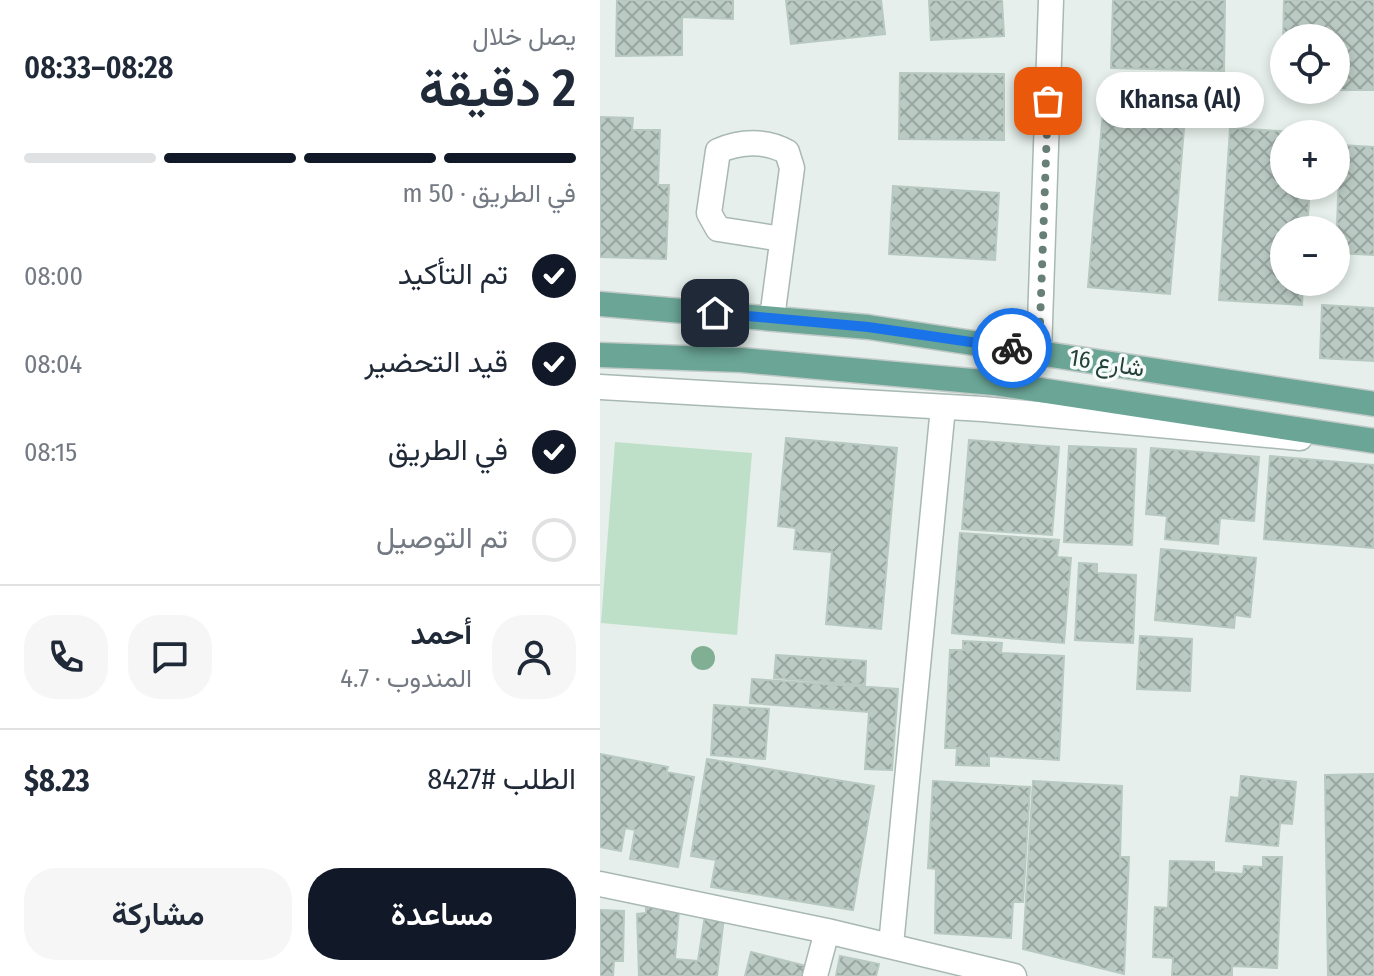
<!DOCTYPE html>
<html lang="ar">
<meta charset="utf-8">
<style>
:root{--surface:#fff;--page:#f6f6f7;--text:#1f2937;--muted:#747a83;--line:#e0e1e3;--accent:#111827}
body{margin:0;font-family:"Fira Sans Condensed",Vazirmatn,sans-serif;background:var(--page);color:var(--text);direction:rtl;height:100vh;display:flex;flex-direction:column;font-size:30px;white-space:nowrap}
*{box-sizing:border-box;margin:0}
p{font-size:26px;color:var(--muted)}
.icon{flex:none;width:44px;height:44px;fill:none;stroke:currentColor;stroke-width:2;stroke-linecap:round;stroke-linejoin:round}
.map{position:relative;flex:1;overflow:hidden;direction:ltr}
.details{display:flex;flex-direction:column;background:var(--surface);width:600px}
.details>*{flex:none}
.buttons{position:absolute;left:670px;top:24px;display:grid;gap:16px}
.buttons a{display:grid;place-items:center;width:80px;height:80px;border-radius:50%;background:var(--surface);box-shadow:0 4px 12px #0003;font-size:40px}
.pin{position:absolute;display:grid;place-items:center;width:68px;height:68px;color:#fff;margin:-34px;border-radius:16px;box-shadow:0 4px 12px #0006}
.courier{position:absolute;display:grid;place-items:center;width:80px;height:80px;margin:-40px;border:6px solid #1a73e8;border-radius:50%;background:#fff;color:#222;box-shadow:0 2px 10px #0007}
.bubble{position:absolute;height:56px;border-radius:28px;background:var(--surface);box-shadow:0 4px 12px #0003;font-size:26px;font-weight:600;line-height:56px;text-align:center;direction:rtl}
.headline em{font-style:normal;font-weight:600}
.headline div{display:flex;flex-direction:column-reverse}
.headline{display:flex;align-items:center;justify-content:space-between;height:136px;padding:0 24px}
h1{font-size:52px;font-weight:600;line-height:60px}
.bar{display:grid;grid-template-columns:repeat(4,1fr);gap:12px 8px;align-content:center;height:96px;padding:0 24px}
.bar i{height:10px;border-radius:6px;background:var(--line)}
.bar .selected{background:var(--accent)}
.bar p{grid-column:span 4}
.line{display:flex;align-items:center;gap:20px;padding:0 24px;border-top:2px solid var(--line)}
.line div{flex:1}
.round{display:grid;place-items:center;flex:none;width:84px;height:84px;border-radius:32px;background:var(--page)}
ol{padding:0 24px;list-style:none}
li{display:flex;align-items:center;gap:24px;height:88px}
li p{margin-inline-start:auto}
li .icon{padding:8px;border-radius:50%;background:var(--accent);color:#fff;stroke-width:4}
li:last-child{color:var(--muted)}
li i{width:44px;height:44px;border:4px solid var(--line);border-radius:50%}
.button{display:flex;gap:16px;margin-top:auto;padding:16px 24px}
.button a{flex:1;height:92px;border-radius:32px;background:var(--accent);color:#fff;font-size:32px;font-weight:600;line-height:92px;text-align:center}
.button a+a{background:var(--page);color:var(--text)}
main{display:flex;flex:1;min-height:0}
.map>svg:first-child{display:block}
.green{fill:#bfe0c8}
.building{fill:url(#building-cross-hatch);stroke:#b8c9c2;stroke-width:2}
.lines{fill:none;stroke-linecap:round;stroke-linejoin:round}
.minor-casing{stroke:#a8b8b2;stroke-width:27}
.major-casing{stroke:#c2cac8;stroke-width:27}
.minor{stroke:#fff;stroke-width:24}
.major{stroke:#6aa596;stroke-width:24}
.tree{fill:#80af93}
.done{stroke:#687f78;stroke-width:8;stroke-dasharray:0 14.4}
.route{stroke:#1a73e8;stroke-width:10}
.labels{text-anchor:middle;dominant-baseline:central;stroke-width:7;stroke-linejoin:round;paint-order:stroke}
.street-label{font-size:24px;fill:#24423a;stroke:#f7fbf9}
</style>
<main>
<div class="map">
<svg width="774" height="976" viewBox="0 0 774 976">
<defs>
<pattern id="building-cross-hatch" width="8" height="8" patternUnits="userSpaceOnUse" patternTransform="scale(2)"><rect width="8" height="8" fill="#bbcac4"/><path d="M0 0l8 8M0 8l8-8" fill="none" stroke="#98a6a0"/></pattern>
</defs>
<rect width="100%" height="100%" fill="#e6efeb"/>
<path class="green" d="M 15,442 L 152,453 L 137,635 L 1,623 Z"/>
<path class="building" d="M 17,0 L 133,0 L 133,19 L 82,17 L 82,55 L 16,56 Z
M 186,0 L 281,0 L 285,34 L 191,44 Z
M 329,0 L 402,0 L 404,36 L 331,40 Z
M 513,0 L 625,0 L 624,71 L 511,68 Z
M 684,0 L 774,0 L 774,90 L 736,90 L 736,38 L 684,38 L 682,89 Z
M 300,73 L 404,74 L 404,140 L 299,139 Z
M 503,111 L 585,117 L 570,294 L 488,287 Z
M 0,117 L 33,118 L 32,130 L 60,130 L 58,185 L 69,185 L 66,259 L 0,257 Z
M 630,128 L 713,133 L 684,134 L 684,186 L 710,186 L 707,230 L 684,230 L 684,282 L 703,282 L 702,305 L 619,300 Z
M 740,145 L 774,147 L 774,255 L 736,253 Z
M 293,186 L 399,193 L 395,260 L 289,254 Z
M 722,305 L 774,308 L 774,361 L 720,358 Z
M 186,438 L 297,448 L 281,629 L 226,624 L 232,552 L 194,549 L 196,528 L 178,526 Z
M 369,440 L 459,447 L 452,535 L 362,529 Z
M 469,446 L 536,449 L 532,545 L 464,542 Z
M 551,448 L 659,457 L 654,521 L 620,518 L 618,544 L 565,539 L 567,516 L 546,514 Z
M 670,456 L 774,465 L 774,548 L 664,539 Z
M 360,533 L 459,540 L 457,557 L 471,558 L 464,643 L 352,633 Z
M 561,549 L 656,558 L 650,617 L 635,615 L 634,628 L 555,620 Z
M 479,563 L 497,564 L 497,573 L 536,575 L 533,643 L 475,640 Z
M 540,636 L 592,639 L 590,691 L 537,689 Z
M 363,641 L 402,643 L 401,653 L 464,656 L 459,760 L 389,756 L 389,766 L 356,765 L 357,748 L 345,748 L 350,650 L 363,650 Z
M 176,655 L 266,661 L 265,685 L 174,678 Z
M 152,679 L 298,689 L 292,770 L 265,769 L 269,712 L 150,703 Z
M 114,705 L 169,709 L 165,759 L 111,755 Z
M 0,754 L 68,767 L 66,772 L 94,777 L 78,867 L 30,859 L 35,830 L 25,828 L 21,851 L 0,847 Z
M 107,759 L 274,786 L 253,910 L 111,887 L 116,860 L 91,856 Z
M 774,774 L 774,976 L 728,976 L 725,775 Z
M 641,776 L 696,782 L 692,824 L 680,823 L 678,846 L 626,841 L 631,797 L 639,798 Z
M 333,781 L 430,787 L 423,902 L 413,902 L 411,938 L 335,933 L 336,869 L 328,868 Z
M 433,781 L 522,786 L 520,857 L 529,857 L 524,974 L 423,949 Z
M 663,857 L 682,857 L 677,968 L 632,966 L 632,976 L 572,976 L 573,958 L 553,957 L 555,907 L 568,908 L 570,861 L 614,862 L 614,872 L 643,874 L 644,866 L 663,867 Z
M 46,906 L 79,910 L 75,959 L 98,961 L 105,915 L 124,917 L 117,976 L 39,976 L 37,914 L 46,913 Z
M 0,910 L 24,911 L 23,961 L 14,961 L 13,976 L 0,976 Z
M 151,952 L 206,966 L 203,976 L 145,976 Z
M 240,956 L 279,964 L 276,976 L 236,976 Z"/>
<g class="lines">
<g class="minor-casing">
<path id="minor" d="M 172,318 L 192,168 L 187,152 C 166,140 140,141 118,151 L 109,213 L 118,229 L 182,239
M 439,352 L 451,0
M 0,387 L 383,409 L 700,438
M 0,884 L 227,931 L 414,976
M 291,945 L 343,407
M 215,976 L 227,931"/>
</g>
<g class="major-casing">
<path id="major" d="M 0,304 L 268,327 L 774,404
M 0,355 L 141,360 L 394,383 L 774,441"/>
</g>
<use href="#minor" class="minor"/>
<use href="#major" class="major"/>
</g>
<circle class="tree" cx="103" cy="658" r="12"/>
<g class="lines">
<path class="done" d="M 412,348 L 439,352 L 448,101"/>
<path class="route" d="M 115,313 L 268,327 L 412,348"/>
</g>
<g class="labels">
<g class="street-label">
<text transform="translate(507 363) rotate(9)">شارع 16</text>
</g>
</g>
</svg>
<div class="buttons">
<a><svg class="icon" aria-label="locate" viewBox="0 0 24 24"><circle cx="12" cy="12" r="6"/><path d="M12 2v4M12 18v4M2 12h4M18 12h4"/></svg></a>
<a>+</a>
<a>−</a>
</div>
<div class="pin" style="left:448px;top:101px;background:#ea580c"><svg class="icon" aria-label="bag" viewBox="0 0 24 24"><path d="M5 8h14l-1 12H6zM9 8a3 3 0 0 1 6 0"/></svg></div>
<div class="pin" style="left:115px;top:313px;background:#1f2937"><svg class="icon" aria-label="home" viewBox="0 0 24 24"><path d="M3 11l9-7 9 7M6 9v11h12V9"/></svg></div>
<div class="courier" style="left:412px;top:348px"><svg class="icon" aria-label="bike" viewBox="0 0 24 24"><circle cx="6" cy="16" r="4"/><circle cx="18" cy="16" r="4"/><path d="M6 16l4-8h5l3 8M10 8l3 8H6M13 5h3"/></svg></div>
<div class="bubble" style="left:496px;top:72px;width:168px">Khansa (Al)</div>
</div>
<section class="details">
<div class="headline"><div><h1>2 دقيقة</h1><p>يصل خلال</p></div><em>08:28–08:33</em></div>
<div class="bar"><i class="selected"></i><i class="selected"></i><i class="selected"></i><i></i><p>في الطريق · 50 m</p></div>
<ol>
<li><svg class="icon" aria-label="check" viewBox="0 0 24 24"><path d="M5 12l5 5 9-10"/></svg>تم التأكيد<p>08:00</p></li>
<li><svg class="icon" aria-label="check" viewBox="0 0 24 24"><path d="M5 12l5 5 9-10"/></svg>قيد التحضير<p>08:04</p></li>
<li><svg class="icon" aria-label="check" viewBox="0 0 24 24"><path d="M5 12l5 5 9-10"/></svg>في الطريق<p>08:15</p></li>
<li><i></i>تم التوصيل</li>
</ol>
<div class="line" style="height:144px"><a class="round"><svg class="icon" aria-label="person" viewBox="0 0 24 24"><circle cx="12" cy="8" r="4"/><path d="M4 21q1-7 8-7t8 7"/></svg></a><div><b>أحمد</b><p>المندوب · 4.7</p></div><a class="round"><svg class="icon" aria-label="chat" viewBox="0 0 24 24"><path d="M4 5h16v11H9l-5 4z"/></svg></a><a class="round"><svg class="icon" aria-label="phone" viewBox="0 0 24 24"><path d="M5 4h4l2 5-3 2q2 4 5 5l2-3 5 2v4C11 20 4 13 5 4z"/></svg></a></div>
<div class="line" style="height:104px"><div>الطلب #8427</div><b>$8.23</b></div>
<div class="button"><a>مساعدة</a><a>مشاركة</a></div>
</section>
</main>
